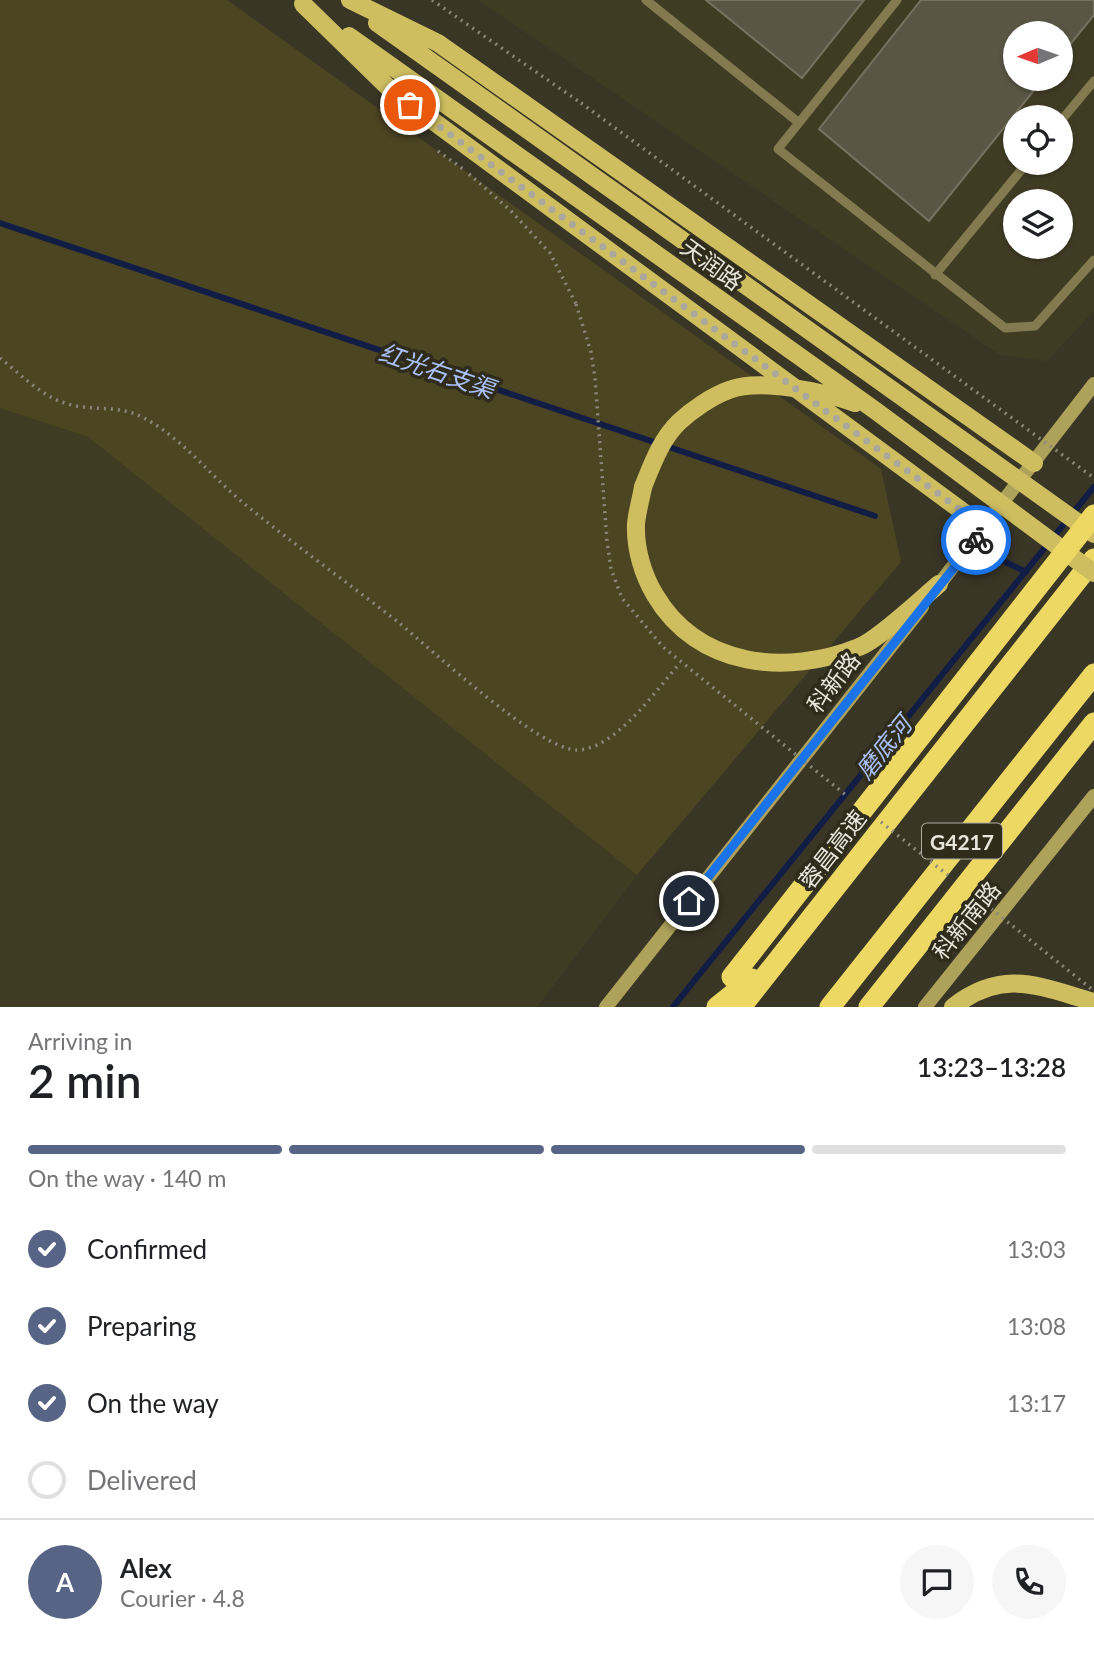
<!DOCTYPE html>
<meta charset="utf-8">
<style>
:root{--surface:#fff;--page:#f6f6f6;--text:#202124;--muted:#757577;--line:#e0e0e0;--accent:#576486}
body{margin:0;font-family:Lato,"Noto Sans SC",sans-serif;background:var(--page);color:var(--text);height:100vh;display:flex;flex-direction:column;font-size:26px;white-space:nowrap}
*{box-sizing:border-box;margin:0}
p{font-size:23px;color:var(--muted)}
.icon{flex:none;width:38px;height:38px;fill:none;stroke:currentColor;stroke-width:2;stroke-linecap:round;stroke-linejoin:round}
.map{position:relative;height:1007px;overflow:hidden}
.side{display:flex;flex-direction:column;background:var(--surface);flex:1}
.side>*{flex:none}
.needle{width:46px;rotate:268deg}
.tools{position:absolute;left:1003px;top:21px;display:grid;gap:14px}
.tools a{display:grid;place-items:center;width:70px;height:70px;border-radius:50%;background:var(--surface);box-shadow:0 2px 5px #0004;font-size:35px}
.pin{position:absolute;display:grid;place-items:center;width:60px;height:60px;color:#fff;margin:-30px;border:4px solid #fff;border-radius:50%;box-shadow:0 2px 7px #0007}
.courier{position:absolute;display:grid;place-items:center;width:70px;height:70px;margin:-35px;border:5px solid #1a73e8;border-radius:50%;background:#fff;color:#222;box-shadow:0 2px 9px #0007}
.summary em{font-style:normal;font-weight:600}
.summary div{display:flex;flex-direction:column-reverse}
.summary{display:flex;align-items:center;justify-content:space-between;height:119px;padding:0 28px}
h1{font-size:46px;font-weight:600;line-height:52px}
.bar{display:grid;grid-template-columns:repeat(4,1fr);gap:10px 7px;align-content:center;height:84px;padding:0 28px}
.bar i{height:9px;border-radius:5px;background:var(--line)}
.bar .on{background:var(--accent)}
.bar p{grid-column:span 4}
.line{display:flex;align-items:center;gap:18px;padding:0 28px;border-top:2px solid var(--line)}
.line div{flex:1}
.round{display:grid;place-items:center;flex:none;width:74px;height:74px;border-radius:37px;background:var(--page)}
ol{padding:0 28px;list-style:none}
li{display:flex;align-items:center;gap:21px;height:77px}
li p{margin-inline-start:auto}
li .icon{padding:7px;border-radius:50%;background:var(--accent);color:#fff;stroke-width:4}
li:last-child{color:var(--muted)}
li i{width:38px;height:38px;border:4px solid var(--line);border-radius:50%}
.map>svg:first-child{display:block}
.built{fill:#403c24;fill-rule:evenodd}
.green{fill:#4c4522}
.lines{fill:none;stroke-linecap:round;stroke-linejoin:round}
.stream{stroke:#111d45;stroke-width:6}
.building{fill:#595645;stroke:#767260;stroke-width:2}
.path{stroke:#8a887a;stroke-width:3.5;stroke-dasharray:2 5;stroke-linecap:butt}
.lane{stroke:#837b4f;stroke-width:9}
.secondary{stroke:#aea15a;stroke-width:14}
.primary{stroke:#cfbe60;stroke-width:18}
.highway{stroke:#eed864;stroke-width:21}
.path-bridge{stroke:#8a887a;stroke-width:3.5;stroke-dasharray:2 5;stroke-linecap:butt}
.primary-bridge{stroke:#cfbe60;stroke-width:18}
.highway-bridge{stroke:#eed864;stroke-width:21}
.done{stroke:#aaa89c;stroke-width:7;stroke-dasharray:0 12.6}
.route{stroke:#1a73e8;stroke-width:9}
.labels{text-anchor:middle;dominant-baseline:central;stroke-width:7;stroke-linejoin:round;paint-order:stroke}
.shield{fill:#2f2c1c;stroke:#b0aea2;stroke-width:2}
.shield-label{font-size:21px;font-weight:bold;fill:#e7e6db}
.street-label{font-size:23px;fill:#e7e6db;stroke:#2f2c1c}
.water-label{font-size:24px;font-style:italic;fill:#abc1fb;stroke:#2f2c1c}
</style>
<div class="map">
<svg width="1094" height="1007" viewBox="0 0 1094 1007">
<rect width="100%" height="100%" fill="#3a3626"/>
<path class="built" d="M 478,0 L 1094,0 L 1094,311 L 1047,361 L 1000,355 ZM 1015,33 L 1060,33 L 1060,79 L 1015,79 ZM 1015,117 L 1060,117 L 1060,163 L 1015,163 ZM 1015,201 L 1060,201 L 1060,247 L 1015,247 Z
M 0,408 L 88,437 L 637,875 L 537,1007 L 0,1007 Z"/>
<path class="green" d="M 0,0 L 227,0 L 881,469 L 901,562 L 637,875 L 88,437 L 0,408 Z"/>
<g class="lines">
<path class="stream" d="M 0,223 L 875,516
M 995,557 L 1026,572
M 673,1007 L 1094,487"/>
</g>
<path class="building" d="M 706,0 L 864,0 L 802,78 Z
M 921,0 L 1094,0 L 1094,15 L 1060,57 L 1060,33 L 1015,33 L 1015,79 L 1043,79 L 929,221 L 819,129 Z"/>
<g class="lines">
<path class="path" d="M 432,0 L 581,103
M 438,151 L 463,169
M 469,174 L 510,210 L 550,253 L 576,304
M 0,358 C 19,373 41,396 65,403 C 90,412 117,404 142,417 C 182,437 212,478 247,506 C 296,546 348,583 398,622 C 432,650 539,750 577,750 C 615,750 657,689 680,663"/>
<path class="lane" d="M 646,0 L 798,122
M 897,0 L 778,149 L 1005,328 L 1035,326 L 1094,260
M 1060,122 L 1094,81
M 935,275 L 1027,163"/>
<path class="secondary" d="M 934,591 L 1094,384
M 606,1007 L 922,607
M 925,1007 L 1094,796"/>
<path class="primary" d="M 350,0 L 438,43 L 1034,463
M 303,4 L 391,90 L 985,528
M 377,23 L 636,207
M 349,36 L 621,229
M 643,487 C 641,499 637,512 636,524 C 635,549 643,575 655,595 C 698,668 787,676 859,647 C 878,640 921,599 939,584
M 953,1007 C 1003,968 1038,986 1094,1002"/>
<path class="highway" d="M 717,1007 L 752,979
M 741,1007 L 1094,559
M 830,1007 L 1094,674"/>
<path class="path-bridge" d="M 581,103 L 1094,478
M 576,304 L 591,352 L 595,378 L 607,541 L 611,569 L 622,598 L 663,647 L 847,796
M 881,822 L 949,876
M 980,900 L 1094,991"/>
<path class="primary-bridge" d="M 636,207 L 1094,534
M 621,229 L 876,411 L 1094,573
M 643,487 C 652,465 661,439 679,422 C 692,410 712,396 729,390 C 761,378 824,392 855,403"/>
<path class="highway-bridge" d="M 732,977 L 1094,515
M 869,1007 L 1094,723"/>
</g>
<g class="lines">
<path class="done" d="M 410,105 L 985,528 L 976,540"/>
<path class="route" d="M 689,901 L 976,540"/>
</g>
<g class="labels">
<rect class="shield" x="922" y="823.5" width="80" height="35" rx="5"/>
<g class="shield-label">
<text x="962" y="841">G4217</text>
</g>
<g class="street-label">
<text transform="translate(712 264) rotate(36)">天润路</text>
<text transform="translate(833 682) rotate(-52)">科新路</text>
<text transform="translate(832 849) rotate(-52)">蓉昌高速</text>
<text transform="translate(966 920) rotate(-51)">科新南路</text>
</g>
<g class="water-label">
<text transform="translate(437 370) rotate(19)">红光右支渠</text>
<text transform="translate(883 747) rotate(-51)">磨底河</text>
</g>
</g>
</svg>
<div class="tools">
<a><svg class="needle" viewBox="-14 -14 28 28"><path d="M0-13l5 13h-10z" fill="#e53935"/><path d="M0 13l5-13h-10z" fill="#757577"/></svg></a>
<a><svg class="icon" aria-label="locate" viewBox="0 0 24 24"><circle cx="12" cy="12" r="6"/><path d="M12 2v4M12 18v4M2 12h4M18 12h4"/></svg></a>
<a><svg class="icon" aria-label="layers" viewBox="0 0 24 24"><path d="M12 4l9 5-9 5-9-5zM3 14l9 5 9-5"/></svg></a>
</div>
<div class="pin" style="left:410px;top:105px;background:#ea580c"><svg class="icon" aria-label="bag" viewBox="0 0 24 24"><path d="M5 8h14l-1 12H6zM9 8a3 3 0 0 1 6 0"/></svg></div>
<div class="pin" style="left:689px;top:901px;background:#1f2937"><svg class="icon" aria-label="home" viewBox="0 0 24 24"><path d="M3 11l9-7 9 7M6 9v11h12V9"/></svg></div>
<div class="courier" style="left:976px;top:540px"><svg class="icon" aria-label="bike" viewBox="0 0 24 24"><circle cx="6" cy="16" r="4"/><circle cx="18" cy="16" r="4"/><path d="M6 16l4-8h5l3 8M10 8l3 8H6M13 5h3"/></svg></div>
</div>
<section class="side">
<div class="summary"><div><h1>2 min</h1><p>Arriving in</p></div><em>13:23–13:28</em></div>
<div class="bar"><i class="on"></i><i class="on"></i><i class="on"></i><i></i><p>On the way · 140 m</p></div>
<ol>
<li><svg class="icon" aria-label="check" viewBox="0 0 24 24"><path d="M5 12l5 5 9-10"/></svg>Confirmed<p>13:03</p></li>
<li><svg class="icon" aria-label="check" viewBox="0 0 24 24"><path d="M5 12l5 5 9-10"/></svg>Preparing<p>13:08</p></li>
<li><svg class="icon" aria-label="check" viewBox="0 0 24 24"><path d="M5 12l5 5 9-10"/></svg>On the way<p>13:17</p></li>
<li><i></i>Delivered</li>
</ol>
<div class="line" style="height:126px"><b class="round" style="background:var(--accent);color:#fff">A</b><div><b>Alex</b><p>Courier · 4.8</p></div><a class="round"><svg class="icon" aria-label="chat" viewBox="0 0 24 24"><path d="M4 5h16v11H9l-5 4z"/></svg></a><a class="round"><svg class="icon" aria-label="phone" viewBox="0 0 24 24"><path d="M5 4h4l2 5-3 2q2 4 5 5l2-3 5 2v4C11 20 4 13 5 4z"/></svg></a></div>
</section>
